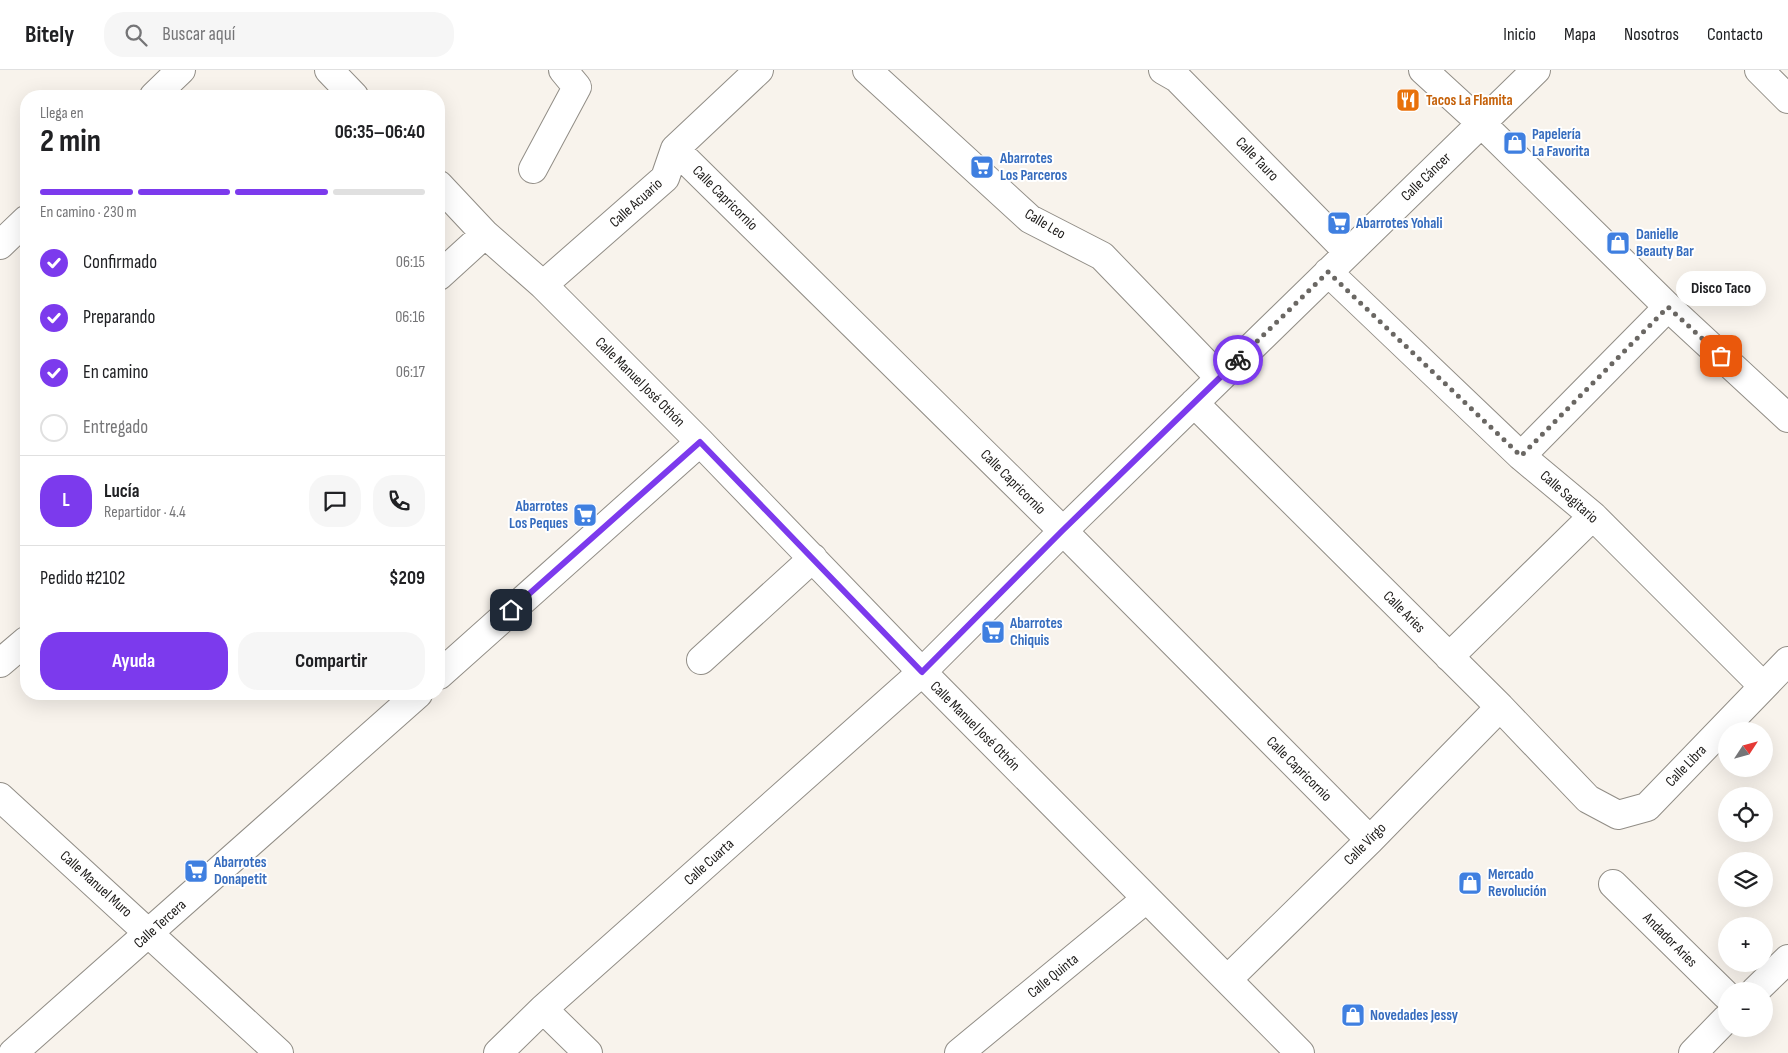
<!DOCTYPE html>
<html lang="es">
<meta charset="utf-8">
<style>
:root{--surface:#fff;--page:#f6f6f6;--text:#202124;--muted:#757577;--line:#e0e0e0;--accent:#7c3aed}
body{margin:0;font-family:"Sofia Sans Condensed",sans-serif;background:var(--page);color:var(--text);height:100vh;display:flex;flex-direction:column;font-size:19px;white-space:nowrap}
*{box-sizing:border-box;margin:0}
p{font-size:16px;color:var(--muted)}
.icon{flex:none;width:28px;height:28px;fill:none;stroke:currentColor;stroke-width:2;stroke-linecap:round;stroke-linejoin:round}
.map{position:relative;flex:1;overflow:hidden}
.side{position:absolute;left:20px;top:20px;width:425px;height:610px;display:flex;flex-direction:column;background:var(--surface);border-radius:20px;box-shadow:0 5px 20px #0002}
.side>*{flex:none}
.needle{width:32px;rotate:54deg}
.tools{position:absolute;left:1718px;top:652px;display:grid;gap:10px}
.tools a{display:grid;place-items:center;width:55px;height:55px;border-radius:50%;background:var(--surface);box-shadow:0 5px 20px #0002;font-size:25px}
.pin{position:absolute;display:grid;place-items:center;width:42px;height:42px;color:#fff;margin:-21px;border-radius:10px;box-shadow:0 2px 8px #0006}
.courier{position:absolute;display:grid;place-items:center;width:50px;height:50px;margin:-25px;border:4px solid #7c3aed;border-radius:50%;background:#fff;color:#222;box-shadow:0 1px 6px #0007}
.bubble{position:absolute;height:35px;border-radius:18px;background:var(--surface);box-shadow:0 5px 20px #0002;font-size:16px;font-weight:700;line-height:35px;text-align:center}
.overview em{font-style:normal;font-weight:700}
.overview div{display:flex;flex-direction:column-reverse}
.overview{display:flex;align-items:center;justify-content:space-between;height:85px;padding:0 20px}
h1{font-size:32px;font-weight:700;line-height:38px}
.bar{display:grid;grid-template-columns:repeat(4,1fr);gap:8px 5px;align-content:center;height:60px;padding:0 20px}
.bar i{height:6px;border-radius:4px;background:var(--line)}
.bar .active{background:var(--accent)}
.bar p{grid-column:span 4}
.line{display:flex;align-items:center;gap:12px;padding:0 20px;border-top:1px solid var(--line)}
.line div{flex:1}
.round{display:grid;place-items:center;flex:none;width:52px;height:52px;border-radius:20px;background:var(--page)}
ol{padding:0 20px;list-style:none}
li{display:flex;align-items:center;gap:15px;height:55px}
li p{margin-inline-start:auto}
li .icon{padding:5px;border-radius:50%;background:var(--accent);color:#fff;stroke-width:4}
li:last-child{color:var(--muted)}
li i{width:28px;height:28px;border:2px solid var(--line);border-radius:50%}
.button{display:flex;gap:10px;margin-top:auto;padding:10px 20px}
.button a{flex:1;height:58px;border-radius:20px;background:var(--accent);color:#fff;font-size:20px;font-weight:700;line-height:58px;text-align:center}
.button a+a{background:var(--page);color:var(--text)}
header{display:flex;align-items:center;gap:30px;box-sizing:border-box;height:70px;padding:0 25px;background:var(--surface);border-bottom:1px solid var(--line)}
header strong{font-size:24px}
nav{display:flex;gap:28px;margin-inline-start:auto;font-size:18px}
.search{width:350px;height:45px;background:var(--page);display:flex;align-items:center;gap:12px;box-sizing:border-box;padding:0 18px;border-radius:20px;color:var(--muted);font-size:19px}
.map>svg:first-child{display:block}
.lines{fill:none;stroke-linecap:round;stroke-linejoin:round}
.minor-casing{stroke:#918d86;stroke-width:30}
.minor{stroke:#fff;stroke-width:28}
.done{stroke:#6a6763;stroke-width:5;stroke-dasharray:0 9}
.route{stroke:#7c3aed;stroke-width:6}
.labels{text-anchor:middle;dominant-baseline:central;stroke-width:4;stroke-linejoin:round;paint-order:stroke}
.food-label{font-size:15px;font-weight:bold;fill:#c56008;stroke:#fff;text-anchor:start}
.shop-label{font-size:15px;font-weight:bold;fill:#366cbe;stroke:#fff;text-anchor:start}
.street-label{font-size:15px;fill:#1d1b19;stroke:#fff}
</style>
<header>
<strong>Bitely</strong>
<div class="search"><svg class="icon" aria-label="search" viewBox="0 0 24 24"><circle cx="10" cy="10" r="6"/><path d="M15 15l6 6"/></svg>Buscar aquí</div>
<nav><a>Inicio</a><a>Mapa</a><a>Nosotros</a><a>Contacto</a></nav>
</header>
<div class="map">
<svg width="1788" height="983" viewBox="0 0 1788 983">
<rect width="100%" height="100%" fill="#f8f3ec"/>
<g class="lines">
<g class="minor-casing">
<path id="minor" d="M 329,0 L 354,26
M 867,0 L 1030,149 L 1102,186 L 1220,308
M 1163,0 L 1177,8 L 1348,182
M 1423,0 L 1482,54 L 1668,237 L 1788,348
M 1759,0 L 1788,29
M 154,26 L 181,0
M 675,79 L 1063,461 L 1370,770
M 533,99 L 577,17 L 563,0
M 439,115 L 485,164 L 543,215 L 700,372 L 922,602 L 1300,983
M 0,175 L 26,150
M 1328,202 L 1521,386 L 1593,446 L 1763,616
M 439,206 L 485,164
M 543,215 L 665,108 L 675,79 L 759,0
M 1194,333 L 1500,637 L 1588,729 L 1618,745 L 1647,737 L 1788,591
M 1521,386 L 1668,237
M 1449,587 L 1593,446
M 701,590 L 813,488
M 0,593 L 26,571
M 439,605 L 700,372
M 0,727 L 279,983
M 1613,814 L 1726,925
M 1228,909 L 1370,770 L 1500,637
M 1755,921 L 1788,889
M 543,939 L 588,983
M 13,983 L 418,624
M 498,983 L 543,939 L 922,602 L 1063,461 L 1536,0
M 959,983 L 1146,829
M 1693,983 L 1726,949"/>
</g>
<use href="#minor" class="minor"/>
</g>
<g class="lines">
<path class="done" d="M 1238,290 L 1328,202 L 1521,386 L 1668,237 L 1721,286"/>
<path class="route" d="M 511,540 L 700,372 L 922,602 L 1062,461 L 1238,290"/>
</g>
<defs>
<g id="restaurant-square" transform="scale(1.25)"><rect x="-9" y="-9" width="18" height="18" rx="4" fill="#e8710a" stroke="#fff"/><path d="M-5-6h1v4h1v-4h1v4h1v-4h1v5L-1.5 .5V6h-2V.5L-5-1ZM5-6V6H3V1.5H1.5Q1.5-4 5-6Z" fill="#fff"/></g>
<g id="shop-square" transform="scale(1.25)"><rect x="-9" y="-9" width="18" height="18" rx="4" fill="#3f7fe0" stroke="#fff"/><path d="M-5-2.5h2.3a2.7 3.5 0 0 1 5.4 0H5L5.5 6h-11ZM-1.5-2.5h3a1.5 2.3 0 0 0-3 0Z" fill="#fff"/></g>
<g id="supermarket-square" transform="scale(1.25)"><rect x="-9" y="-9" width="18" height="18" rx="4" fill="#3f7fe0" stroke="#fff"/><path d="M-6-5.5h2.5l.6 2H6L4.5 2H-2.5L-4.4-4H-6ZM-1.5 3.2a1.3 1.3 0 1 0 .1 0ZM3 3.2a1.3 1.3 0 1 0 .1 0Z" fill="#fff"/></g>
</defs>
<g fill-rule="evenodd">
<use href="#restaurant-square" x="1408" y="30"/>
<use href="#shop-square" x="1515" y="73"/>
<use href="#supermarket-square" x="982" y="97"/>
<use href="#supermarket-square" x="1339" y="153"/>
<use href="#shop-square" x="1618" y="173"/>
<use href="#supermarket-square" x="585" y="445"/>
<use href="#supermarket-square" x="993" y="562"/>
<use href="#supermarket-square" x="196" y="801"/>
<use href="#shop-square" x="1470" y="813"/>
<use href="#shop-square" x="1353" y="945"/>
</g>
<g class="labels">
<g class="food-label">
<text x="1426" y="30">Tacos La Flamita</text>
</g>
<g class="shop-label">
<text x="1532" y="64">Papelería<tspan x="1532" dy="17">La Favorita</tspan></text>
<text x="1000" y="88">Abarrotes<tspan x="1000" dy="17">Los Parceros</tspan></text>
<text x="1356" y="153">Abarrotes Yohali</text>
<text x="1636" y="164">Danielle<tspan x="1636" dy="17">Beauty Bar</tspan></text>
<text x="568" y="436" text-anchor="end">Abarrotes<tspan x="568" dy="17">Los Peques</tspan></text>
<text x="1010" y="553">Abarrotes<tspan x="1010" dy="17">Chiquis</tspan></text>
<text x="214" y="792">Abarrotes<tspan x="214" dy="17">Donapetit</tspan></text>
<text x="1488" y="804">Mercado<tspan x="1488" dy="17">Revolución</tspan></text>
<text x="1370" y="945">Novedades Jessy</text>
</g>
<g class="street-label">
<text transform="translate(1257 89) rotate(46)">Calle Tauro</text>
<text transform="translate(1426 107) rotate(-44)">Calle Cáncer</text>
<text transform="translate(725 128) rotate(45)">Calle Capricornio</text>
<text transform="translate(636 133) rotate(-42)">Calle Acuario</text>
<text transform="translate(1045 154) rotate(31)">Calle Leo</text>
<text transform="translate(640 312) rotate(45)">Calle Manuel José Othón</text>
<text transform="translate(1013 412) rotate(45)">Calle Capricornio</text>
<text transform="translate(1569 427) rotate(41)">Calle Sagitario</text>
<text transform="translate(1404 542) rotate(45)">Calle Aries</text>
<text transform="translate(975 656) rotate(45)">Calle Manuel José Othón</text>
<text transform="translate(1686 696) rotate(-46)">Calle Libra</text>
<text transform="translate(1299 699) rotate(45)">Calle Capricornio</text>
<text transform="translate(1365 774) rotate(-45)">Calle Virgo</text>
<text transform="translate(709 792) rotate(-42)">Calle Cuarta</text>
<text transform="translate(96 814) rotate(42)">Calle Manuel Muro</text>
<text transform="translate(160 854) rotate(-42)">Calle Tercera</text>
<text transform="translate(1670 870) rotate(45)">Andador Aries</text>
<text transform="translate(1053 906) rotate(-39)">Calle Quinta</text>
</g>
</g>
</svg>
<div class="tools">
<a><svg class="needle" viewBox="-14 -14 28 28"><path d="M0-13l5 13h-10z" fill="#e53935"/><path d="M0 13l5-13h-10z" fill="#757577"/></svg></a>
<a><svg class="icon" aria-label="locate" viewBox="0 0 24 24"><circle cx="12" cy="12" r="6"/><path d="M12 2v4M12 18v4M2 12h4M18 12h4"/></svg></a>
<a><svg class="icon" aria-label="layers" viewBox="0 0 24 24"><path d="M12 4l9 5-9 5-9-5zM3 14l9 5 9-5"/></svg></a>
<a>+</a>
<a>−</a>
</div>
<div class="pin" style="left:1721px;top:286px;background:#ea580c"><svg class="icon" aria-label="bag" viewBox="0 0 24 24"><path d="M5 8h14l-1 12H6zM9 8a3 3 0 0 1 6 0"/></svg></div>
<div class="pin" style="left:511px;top:540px;background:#1f2937"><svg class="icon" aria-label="home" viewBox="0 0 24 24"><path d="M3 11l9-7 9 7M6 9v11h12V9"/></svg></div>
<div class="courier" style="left:1238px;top:290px"><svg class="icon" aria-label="bike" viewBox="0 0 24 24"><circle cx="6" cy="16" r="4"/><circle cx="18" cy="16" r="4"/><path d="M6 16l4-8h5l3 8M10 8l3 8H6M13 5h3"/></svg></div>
<div class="bubble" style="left:1676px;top:201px;width:90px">Disco Taco</div>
<section class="side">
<div class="overview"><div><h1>2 min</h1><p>Llega en</p></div><em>06:35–06:40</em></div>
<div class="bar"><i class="active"></i><i class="active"></i><i class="active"></i><i></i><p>En camino · 230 m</p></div>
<ol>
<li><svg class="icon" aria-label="check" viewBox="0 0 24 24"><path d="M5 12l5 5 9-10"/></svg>Confirmado<p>06:15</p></li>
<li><svg class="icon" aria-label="check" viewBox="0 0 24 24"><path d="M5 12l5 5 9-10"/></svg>Preparando<p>06:16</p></li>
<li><svg class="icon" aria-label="check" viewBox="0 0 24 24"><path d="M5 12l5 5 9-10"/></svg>En camino<p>06:17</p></li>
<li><i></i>Entregado</li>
</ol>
<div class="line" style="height:90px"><b class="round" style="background:var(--accent);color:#fff">L</b><div><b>Lucía</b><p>Repartidor · 4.4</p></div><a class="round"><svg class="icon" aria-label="chat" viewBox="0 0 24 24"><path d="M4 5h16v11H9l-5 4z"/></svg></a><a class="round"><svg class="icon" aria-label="phone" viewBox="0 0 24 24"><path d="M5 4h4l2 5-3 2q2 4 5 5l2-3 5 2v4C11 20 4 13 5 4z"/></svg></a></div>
<div class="line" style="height:65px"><div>Pedido #2102</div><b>$209</b></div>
<div class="button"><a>Ayuda</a><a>Compartir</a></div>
</section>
</div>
